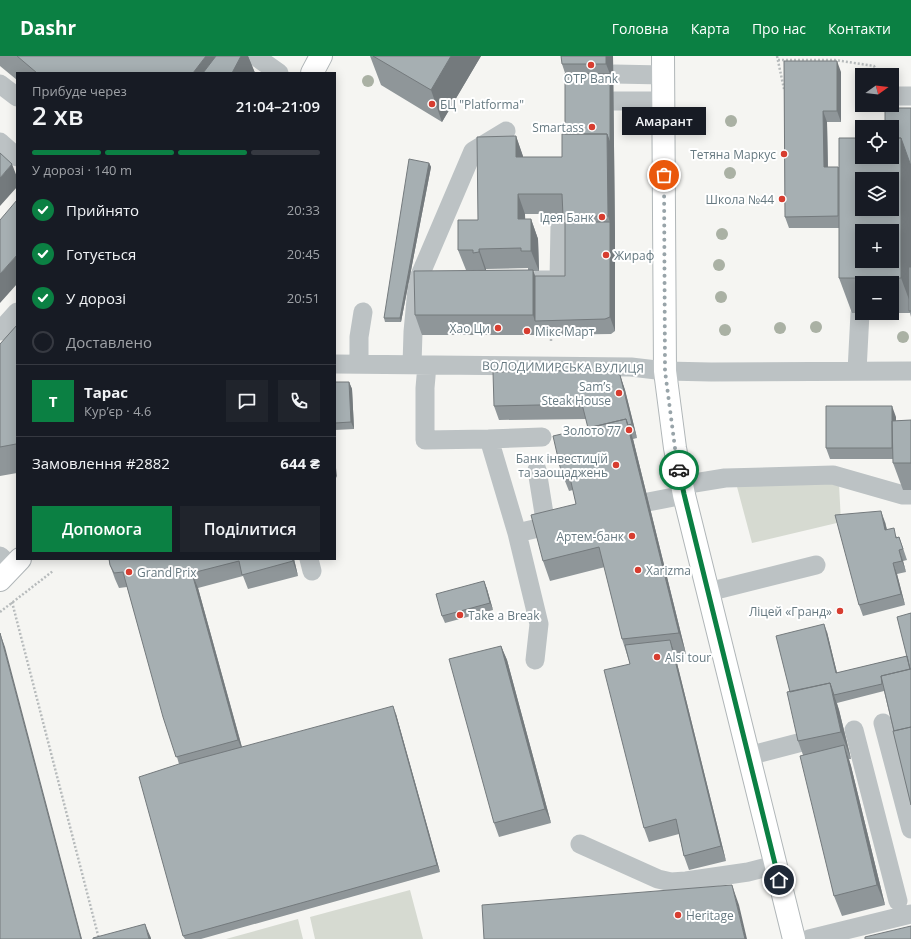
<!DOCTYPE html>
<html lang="uk">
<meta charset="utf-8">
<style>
:root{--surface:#171b24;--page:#20242c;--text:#f1f3f6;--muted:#9ea1a6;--line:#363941;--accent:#0b8043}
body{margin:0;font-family:"Open Sans",sans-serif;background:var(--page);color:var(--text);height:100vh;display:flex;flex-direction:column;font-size:15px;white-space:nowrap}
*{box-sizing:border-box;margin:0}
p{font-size:13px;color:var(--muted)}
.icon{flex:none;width:22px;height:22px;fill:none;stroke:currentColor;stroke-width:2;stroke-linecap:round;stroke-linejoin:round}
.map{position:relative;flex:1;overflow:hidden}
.details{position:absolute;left:16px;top:16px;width:320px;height:488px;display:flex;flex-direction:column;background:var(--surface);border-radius:0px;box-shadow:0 2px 10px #0003}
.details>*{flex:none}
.needle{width:26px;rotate:75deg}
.buttons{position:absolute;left:855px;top:12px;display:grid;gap:8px}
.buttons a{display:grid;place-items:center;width:44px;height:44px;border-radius:0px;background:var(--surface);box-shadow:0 2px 10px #0003;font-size:20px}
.pin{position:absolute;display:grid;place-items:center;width:34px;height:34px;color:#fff;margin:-17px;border:2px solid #fff;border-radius:50%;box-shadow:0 1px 4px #0007}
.courier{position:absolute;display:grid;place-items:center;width:40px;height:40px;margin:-20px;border:3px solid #0b8043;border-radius:50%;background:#fff;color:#222;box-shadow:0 1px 5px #0007}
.bubble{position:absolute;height:28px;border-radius:0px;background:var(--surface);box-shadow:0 2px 10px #0003;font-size:13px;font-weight:600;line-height:28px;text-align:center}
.summary em{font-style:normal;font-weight:600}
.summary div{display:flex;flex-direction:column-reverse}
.summary{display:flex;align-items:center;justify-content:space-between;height:68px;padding:0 16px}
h1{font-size:26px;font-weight:600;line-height:30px}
.bar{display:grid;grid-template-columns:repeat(4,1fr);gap:6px 4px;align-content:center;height:48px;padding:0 16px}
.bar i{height:5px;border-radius:3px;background:var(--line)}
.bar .selected{background:var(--accent)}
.bar p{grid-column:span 4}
.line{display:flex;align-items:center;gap:10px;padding:0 16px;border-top:1px solid var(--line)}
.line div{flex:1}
.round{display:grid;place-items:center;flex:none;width:42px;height:42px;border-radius:0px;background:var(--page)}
ol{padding:0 16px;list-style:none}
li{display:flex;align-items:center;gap:12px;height:44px}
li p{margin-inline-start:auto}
li .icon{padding:4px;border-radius:50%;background:var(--accent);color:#fff;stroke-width:4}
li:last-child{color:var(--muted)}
li i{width:22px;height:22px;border:2px solid var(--line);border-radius:50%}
.primary-button{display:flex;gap:8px;margin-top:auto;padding:8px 16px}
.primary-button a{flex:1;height:46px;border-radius:0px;background:var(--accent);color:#fff;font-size:16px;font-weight:600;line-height:46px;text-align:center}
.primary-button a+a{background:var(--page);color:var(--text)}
header{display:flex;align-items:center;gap:24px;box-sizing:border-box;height:56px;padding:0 20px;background:var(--accent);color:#fff}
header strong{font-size:19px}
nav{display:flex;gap:22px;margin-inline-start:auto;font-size:14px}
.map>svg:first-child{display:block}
.green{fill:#d6dad1}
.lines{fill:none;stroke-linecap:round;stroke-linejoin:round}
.major-casing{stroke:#b0b6b8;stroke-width:24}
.path{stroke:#b7bbbc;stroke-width:2.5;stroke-dasharray:2 2;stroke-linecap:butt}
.minor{stroke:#bcc2c4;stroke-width:19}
.major{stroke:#fff;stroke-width:22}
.tree{fill:#aab1a4}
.wall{fill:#8f9699;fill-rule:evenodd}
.shaded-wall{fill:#747a7d}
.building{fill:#a6afb2;stroke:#747a7d;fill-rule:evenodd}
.done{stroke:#98a4a9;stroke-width:4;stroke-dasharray:0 7.2}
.route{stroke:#0b8043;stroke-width:5}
.poi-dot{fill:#d73d30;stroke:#fff;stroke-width:1.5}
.labels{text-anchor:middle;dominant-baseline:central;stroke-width:4;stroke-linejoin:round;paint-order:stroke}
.poi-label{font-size:12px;fill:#667981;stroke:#fff;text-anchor:end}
.street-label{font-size:12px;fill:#667981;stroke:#fff}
</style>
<header>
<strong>Dashr</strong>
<nav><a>Головна</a><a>Карта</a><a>Про нас</a><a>Контакти</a></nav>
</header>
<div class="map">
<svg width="911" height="883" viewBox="0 0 911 883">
<rect width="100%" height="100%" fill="#f5f5f2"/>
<path class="green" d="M 736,427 L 839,428 L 841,466 L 752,487 Z
M 410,834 L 423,883 L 315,883 L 310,861 Z
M 298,863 L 303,883 L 226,883 Z"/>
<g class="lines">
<g class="major-casing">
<path id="major" d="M 663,0 L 665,315 L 675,392 L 684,439 L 794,883
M 312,17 L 321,0
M 0,524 L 20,503"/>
</g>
<path class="path" d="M 777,0 L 784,33
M 778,4 L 835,4 L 874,10 L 879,19
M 551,285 L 551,279
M 12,546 L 99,883
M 0,556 L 53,515"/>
<path class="minor" d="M 255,0 L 279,17
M 614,18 L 664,19
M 0,28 L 17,41
M 892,40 L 911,40
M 614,45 L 663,45
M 0,86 L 17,101
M 418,224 L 473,95 L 506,75
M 538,224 L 559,224 L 560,169
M 0,275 L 17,256
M 335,308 L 631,311 L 665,315 L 711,316 L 911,315
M 359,308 L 359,281 L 363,256
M 412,309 L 413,276 L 417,233
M 427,309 L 425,332 L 425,384 L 489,383 L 517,477 L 560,467
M 857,315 L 860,257
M 489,383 L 542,381
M 537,414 L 546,470
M 682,429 L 725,422 L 833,419 L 903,439 L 911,439
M 648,446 L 684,439
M 517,477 L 539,568 L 535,604
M 0,500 L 13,512
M 309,503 L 312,515
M 708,536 L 816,509
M 883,667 L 911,773
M 854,674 L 898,845
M 748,700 L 802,686
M 580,788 L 658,823 L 671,826 L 686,825 L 748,816 L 775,809
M 809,883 L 911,858"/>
<use href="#major" class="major"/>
</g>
<g class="tree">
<circle cx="368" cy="25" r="6"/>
<circle cx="731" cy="65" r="6"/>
<circle cx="730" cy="117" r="6"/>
<circle cx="722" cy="178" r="6"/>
<circle cx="719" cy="209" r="6"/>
<circle cx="721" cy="241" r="6"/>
<circle cx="816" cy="271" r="6"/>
<circle cx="780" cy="272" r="6"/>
<circle cx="725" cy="274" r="6"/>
<circle cx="903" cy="281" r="6"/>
</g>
<path class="wall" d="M 0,0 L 248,0 L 255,17 L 17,17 L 17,24 L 0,10 Z
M 370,0 L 481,0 L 442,66 L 381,29 Z
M 613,0 L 615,180 L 615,275 L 611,278 L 541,279 L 422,279 L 415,259 L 479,214 L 466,214 L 458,194 L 478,164 L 516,80 L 523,101 L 562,101 L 565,78 L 565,17 L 562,8 ZM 525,158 L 563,158 L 563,160 L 565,166 L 565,220 L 535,220 L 533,215 L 539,215 L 538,183 L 531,163 L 525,163 ZM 528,212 L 528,214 L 486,214 L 486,213 Z
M 784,5 L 841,16 L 841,66 L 827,66 L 828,111 L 838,111 L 892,101 L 911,52 L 911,261 L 910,257 L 892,257 L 892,227 L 862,227 L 862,257 L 852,257 L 839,222 L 839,172 L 789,172 L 785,161 Z
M 429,107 L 431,111 L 401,266 L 385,266 L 384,262 Z
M 17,269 L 17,417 L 0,420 L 0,288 Z
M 620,319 L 625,334 L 637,382 L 633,383 L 686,598 L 675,599 L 726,805 L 689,814 L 684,800 L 679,778 L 649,786 L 644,772 L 630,608 L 622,583 L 605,511 L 550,525 L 543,505 L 576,448 L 573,434 L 569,435 L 561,415 L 588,372 L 586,363 L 499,364 L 494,350 Z
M 335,326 L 349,326 L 352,333 L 354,373 L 335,374 Z
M 896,361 L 896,365 L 911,364 L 911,434 L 903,434 L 893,407 L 893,403 L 830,403 L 826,392 Z
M 885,466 L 887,473 L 897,481 L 899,481 L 903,492 L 907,504 L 903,505 L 906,516 L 897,518 L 905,549 L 863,560 L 859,549 Z
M 109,503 L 294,503 L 298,520 L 248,533 L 243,520 L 198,532 L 242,691 L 396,658 L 440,816 L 201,883 L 185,883 L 183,880 L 179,708 L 127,531 L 119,532 L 115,523 L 110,509 Z
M 484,525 L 487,533 L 493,554 L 445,567 L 442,560 Z
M 911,557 L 911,749 L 884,635 L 837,647 L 839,654 L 851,703 L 849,703 L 851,710 L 885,849 L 842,860 L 834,840 L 803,699 L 798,685 L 790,636 L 827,576 L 837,617 L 907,600 Z
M 501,590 L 507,604 L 551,767 L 499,781 L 494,767 Z"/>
<path class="shaded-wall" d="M 206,0 L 217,0 L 223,17 L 193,17 Z
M 241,0 L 248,0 L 255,17 L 232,17 Z
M 451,0 L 481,0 L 442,66 L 431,34 Z
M 606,0 L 613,0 L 615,180 L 615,275 L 610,261 L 610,166 L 608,160 L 607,78 L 610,18 L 606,8 Z
M 837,5 L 841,16 L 841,66 L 837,55 Z
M 823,55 L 827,66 L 828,122 L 824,111 Z
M 516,80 L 523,100 L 523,122 L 516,101 Z
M 901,82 L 911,110 L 911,249 L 901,222 Z
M 429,107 L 431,111 L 401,266 L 400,262 Z
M 12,108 L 17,121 L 17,131 L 0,150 L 0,122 Z
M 518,138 L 525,158 L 526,184 L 518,163 Z
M 531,163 L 538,183 L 539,215 L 531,195 Z
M 479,193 L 486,213 L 486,217 L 479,196 Z
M 17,199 L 17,228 L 0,247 L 0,218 Z
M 533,214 L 540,234 L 535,265 L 533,259 Z
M 620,319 L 625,334 L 637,382 L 632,368 Z
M 349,326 L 352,333 L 354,373 L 351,366 Z
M 892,350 L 896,361 L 896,403 L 892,392 Z
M 626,363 L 633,383 L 686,598 L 679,577 Z
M 335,402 L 337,422 L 335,418 Z
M 881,455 L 885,466 L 889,485 L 885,474 Z
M 899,494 L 903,505 L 906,516 L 902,505 Z
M 292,503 L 294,503 L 298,520 Z
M 893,507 L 897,518 L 905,549 L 901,538 Z
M 192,517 L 198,532 L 244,699 L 238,684 Z
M 484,525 L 487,533 L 493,554 L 490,547 Z
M 824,568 L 827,576 L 839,625 L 836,617 Z
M 0,577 L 5,591 L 82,883 L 81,883 Z
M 670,584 L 675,599 L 726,805 L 721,790 Z
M 501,590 L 507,604 L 551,767 L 545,753 Z
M 830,627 L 839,654 L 851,703 L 841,676 Z
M 393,650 L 396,658 L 440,816 L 437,809 Z
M 844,689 L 851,710 L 885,849 L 877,829 Z
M 732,829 L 739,849 L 747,883 L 745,883 Z
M 145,868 L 151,882 L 151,883 L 149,883 Z"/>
<path class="building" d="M 17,0 L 206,0 L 193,17 L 37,17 Z
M 216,0 L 241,0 L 232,17 L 203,17 Z
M 373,0 L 451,0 L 431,34 Z
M 561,0 L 606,0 L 606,8 L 562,8 Z
M 784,5 L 837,5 L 837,55 L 823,55 L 824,111 L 838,111 L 838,160 L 785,161 Z
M 565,17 L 610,18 L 610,87 L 607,78 L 565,78 Z
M 885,52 L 911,52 L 911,110 L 901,82 L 892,82 L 892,71 L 885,71 Z
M 562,78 L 607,78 L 608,160 L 563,160 L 562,138 L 518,138 L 518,163 L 531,163 L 531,195 L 521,195 L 521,192 L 479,193 L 479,196 L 473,197 L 473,194 L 458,194 L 458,164 L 478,164 L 477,81 L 516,80 L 516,101 L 562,101 Z
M 839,82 L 862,82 L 862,101 L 892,101 L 892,82 L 901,82 L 901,222 L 839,222 ZM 862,123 L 892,123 L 892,153 L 862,153 ZM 862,175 L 892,175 L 892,205 L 862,205 Z
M 0,97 L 12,108 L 0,122 Z
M 409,103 L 429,107 L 400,262 L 384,262 Z
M 17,144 L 17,199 L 0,218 L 0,164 Z
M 565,166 L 610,166 L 610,261 L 605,263 L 535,265 L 535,220 L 565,220 Z
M 909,211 L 911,211 L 911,255 L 909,255 Z
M 533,214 L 533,259 L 415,259 L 414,215 Z
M 17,269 L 17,387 L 16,388 L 0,391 L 0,288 Z
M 612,314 L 620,319 L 632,368 L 628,369 L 626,363 L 588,372 L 582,348 L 494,350 L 493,316 Z
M 335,326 L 349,326 L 351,366 L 335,367 Z
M 826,350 L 892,350 L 892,392 L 826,392 Z
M 626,363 L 679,577 L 622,583 L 599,491 L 543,505 L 531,459 L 576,448 L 568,413 L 561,415 L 553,380 Z
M 911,364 L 911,407 L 893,407 L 892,365 Z
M 881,455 L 885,474 L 894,472 L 896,482 L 899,481 L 903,493 L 899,494 L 902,505 L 893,507 L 901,538 L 859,549 L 835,459 Z
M 109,503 L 292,503 L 293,505 L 242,519 L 239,505 L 192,517 L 238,684 L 176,701 L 163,661 L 123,516 L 114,517 L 110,509 Z
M 484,525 L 490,547 L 442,560 L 436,538 Z
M 911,557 L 911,613 L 910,613 L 897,561 Z
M 824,568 L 836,617 L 907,600 L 910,613 L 881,620 L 882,628 L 834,639 L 830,627 L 790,636 L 776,580 Z
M 0,577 L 81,883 L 0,883 Z
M 670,584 L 721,790 L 684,800 L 676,763 L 644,772 L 604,614 L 630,608 L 625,589 Z
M 501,590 L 545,753 L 494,767 L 449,603 Z
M 911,613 L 911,671 L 894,675 L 881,620 Z
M 830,627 L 841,676 L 798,685 L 787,636 Z
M 393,650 L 437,809 L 183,880 L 139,721 L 179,708 Z
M 911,671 L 911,749 L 893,675 Z
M 844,689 L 877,829 L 834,840 L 800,700 Z
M 732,829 L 745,883 L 484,883 L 482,849 Z
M 145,868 L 149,883 L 93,883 L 93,882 Z
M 911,870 L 911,883 L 865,883 L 865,881 Z"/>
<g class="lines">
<path class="done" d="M 664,119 L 665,315 L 675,392 L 679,414"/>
<path class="route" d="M 679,414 L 684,438 L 779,824"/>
</g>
<g class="poi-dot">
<circle cx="591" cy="9" r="4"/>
<circle cx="432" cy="48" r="4"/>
<circle cx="592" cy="71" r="4"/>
<circle cx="784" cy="98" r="4"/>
<circle cx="782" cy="143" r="4"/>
<circle cx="602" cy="161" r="4"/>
<circle cx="606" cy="199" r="4"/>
<circle cx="498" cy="272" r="4"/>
<circle cx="527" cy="275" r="4"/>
<circle cx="619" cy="337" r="4"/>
<circle cx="629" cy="374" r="4"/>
<circle cx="616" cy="409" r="4"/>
<circle cx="632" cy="480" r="4"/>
<circle cx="638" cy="514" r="4"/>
<circle cx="129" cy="516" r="4"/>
<circle cx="840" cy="555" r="4"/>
<circle cx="460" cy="559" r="4"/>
<circle cx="657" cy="601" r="4"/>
<circle cx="678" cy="859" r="4"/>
</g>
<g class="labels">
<g class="poi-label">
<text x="591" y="22" text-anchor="middle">OTP Bank</text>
<text x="440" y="48" text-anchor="start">БЦ "Platforma"</text>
<text x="584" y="71">Smartass</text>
<text x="776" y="98">Тетяна Маркус</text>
<text x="774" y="143">Школа №44</text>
<text x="594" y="161">Ідея Банк</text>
<text x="614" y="199" text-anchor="start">Жираф</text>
<text x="490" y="272">Хао Ци</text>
<text x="535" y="275" text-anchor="start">Мікс Март</text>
<text x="611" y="330">Sam’s<tspan x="611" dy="14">Steak House</tspan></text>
<text x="621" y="374">Золото 77</text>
<text x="608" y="402">Банк інвестицій<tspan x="608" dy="14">та заощаджень</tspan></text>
<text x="624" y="480">Артем-банк</text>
<text x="646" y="514" text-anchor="start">Xarizma</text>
<text x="137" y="516" text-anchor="start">Grand Prix</text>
<text x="832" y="555">Ліцей «Гранд»</text>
<text x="468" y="559" text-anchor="start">Take a Break</text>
<text x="665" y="601" text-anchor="start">Alsi tour</text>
<text x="686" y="859" text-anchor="start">Heritage</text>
</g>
<g class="street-label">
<text transform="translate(563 311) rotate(1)">ВОЛОДИМИРСЬКА ВУЛИЦЯ</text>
</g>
</g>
</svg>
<div class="buttons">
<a><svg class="needle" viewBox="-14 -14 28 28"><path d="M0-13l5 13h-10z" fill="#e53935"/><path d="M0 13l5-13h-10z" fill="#9ea1a6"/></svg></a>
<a><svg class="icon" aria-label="locate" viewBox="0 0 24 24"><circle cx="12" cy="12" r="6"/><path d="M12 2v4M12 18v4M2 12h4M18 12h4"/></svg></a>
<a><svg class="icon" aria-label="layers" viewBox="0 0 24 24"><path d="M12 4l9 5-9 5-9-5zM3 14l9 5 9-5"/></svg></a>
<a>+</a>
<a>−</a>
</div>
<div class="pin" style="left:664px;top:119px;background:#ea580c"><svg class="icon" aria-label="bag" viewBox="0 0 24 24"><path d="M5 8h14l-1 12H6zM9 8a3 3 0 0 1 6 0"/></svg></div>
<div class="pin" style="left:779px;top:824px;background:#1f2937"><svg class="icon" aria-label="home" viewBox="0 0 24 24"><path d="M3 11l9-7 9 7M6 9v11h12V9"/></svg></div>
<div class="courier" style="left:679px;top:414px"><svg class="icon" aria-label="car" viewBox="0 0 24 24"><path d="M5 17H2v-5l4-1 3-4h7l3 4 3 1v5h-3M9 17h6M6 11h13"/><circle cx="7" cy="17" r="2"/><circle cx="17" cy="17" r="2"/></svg></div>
<div class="bubble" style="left:622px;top:51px;width:84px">Амарант</div>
<section class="details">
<div class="summary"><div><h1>2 хв</h1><p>Прибуде через</p></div><em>21:04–21:09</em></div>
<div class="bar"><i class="selected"></i><i class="selected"></i><i class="selected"></i><i></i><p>У дорозі · 140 m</p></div>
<ol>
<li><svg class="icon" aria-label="check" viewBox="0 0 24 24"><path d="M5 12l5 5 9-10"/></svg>Прийнято<p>20:33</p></li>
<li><svg class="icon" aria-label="check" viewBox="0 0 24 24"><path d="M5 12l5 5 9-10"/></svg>Готується<p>20:45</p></li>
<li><svg class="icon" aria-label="check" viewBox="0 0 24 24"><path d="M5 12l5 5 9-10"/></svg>У дорозі<p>20:51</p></li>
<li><i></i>Доставлено</li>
</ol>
<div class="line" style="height:72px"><b class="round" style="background:var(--accent);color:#fff">Т</b><div><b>Тарас</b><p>Кур’єр · 4.6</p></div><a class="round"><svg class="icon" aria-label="chat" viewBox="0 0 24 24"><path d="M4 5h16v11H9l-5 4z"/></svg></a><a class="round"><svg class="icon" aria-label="phone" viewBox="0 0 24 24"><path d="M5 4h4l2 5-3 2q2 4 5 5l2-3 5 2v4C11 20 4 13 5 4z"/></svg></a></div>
<div class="line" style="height:52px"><div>Замовлення #2882</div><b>644 ₴</b></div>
<div class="primary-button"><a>Допомога</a><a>Поділитися</a></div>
</section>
</div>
